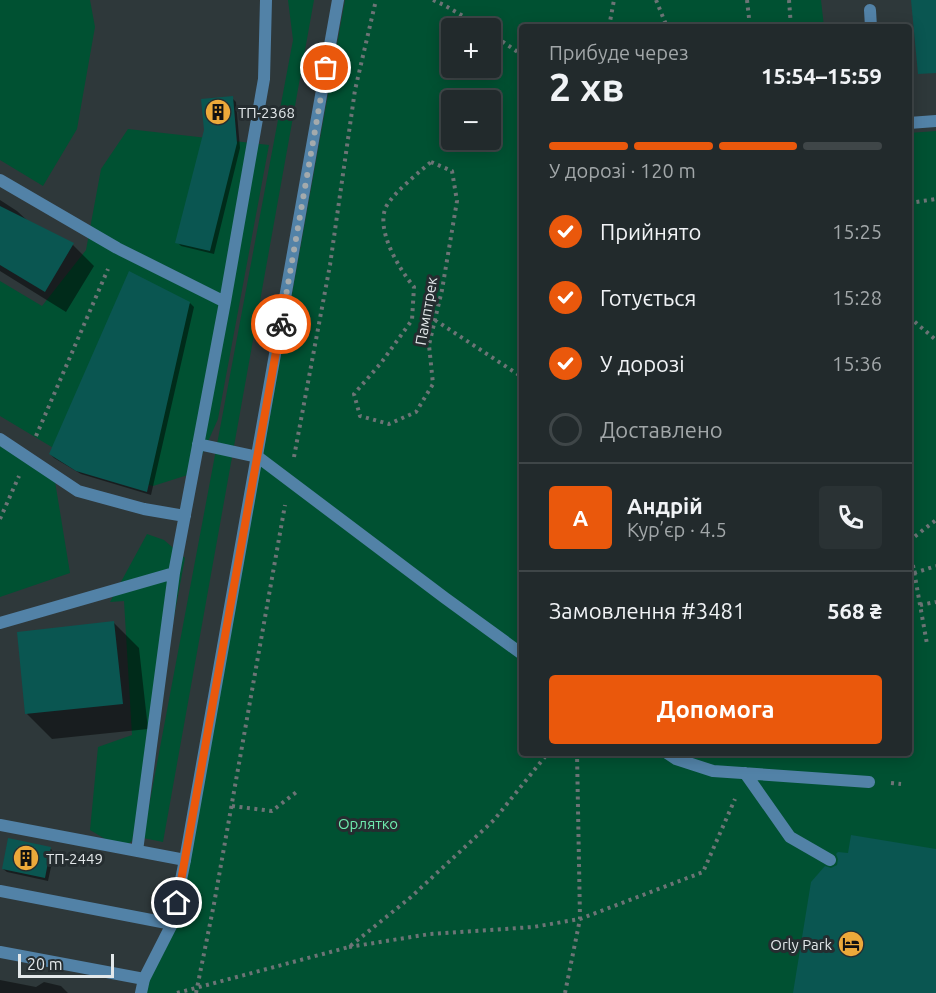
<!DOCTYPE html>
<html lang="uk">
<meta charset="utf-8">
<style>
:root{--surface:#222a2c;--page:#2a3234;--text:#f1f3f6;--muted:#a2a7a9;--line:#3f4648;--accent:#ea580c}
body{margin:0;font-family:Ubuntu,sans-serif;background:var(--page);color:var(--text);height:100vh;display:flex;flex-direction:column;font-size:22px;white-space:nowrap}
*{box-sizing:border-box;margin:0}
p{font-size:20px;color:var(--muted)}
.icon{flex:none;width:33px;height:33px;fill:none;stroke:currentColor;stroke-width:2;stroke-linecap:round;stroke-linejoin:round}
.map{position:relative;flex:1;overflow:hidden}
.details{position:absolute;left:519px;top:24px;width:393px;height:732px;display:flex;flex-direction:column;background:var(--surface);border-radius:6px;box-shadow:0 3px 15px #0003,0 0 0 2px var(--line)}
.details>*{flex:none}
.fabs{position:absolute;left:441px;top:18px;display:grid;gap:12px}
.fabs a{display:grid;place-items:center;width:60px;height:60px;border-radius:6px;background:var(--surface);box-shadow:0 3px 15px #0003,0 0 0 2px var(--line);font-size:30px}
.scale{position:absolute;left:18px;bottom:15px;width:96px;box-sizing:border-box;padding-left:6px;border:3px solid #e3e8ea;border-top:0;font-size:16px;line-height:21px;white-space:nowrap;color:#e3e8ea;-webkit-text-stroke:4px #252d30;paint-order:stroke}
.pin{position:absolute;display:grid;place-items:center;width:51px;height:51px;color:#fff;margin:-26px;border:3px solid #fff;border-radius:50%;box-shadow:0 2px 6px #0007}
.courier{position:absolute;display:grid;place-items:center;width:60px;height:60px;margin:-30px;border:4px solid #ea580c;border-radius:50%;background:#fff;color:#222;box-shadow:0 2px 8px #0007}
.summary em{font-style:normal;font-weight:700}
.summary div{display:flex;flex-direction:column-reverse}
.summary{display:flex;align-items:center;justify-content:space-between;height:102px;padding:0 30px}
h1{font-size:39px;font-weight:700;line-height:45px}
.bar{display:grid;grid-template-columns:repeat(4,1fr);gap:9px 6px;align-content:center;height:72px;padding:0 30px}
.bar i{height:8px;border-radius:4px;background:var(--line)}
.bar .selected{background:var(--accent)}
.bar p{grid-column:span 4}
.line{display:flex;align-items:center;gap:15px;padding:0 30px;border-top:2px solid var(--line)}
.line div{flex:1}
.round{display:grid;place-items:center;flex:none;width:63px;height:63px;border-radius:6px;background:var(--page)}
ol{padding:0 30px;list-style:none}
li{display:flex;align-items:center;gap:18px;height:66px}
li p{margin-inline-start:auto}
li .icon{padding:6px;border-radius:50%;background:var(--accent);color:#fff;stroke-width:4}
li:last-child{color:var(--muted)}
li i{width:33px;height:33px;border:3px solid var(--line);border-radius:50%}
.cta{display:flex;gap:12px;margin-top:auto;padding:12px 30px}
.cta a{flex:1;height:69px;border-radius:6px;background:var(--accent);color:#fff;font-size:24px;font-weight:700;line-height:69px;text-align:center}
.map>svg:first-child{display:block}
.green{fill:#005132;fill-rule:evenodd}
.shadow{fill:#0007}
.building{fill:#0a5651}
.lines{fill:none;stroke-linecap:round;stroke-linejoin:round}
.path{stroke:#6c7476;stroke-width:4;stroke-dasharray:3 4.5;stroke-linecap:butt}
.lane{stroke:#5282a7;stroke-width:12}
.street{stroke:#5282a7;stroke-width:12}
.done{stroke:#a4aaac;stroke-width:6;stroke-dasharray:0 10.8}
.route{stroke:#ea580c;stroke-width:8}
.labels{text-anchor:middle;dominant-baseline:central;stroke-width:6;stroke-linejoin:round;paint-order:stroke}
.poi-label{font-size:15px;fill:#e3e8ea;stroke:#252d30;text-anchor:start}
.street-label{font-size:15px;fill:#e3e8ea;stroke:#252d30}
.park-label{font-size:15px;fill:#6eecae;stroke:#252d30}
</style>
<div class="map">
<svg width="936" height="993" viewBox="0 0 936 993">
<rect width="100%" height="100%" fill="#2e383a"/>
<path class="green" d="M 0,0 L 90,0 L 95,27 L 77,129 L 43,186 L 0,160 Z
M 288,0 L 314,0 L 163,842 L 143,838 L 293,40 Z
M 345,0 L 821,0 L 824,27 L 522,27 L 522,753 L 909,753 L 909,133 L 936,131 L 936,993 L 144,993 L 190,860 ZM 452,28 L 490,28 L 490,68 L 452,68 ZM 452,100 L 490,100 L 490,140 L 452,140 Z
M 128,129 L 269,145 L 218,419 L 194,473 L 153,486 L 85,467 L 0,416 L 0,281 L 42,306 L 86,250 L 101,169 Z
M 0,443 L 53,469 L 70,573 L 0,597 Z
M 147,534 L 164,540 L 185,558 L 132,841 L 122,849 L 90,830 L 98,747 L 132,735 L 124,601 L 110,602 Z"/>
<path class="shadow" d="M 232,98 L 236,102 L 240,148 L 214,254 L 181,246 L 177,242 Z
M 0,200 L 17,211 L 29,222 L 73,245 L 94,266 L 66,312 L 0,271 Z
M 190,303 L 194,307 L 151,495 L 81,474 L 54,458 L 50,454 Z
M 114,623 L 139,648 L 148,729 L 52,739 L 27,714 Z
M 51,849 L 54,853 L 48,881 L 7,872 L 3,869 Z
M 0,980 L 36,987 L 44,982 L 61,986 L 68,993 L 0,993 Z"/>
<path class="building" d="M 911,0 L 936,0 L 936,73 L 918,74 Z
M 233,96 L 237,143 L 210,251 L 175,243 L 204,130 L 201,99 Z
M 0,206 L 74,243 L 45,292 L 0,265 Z
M 129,271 L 190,302 L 147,492 L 76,471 L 49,454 Z
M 114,621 L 123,704 L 25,714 L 17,632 Z
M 851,835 L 936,849 L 936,993 L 793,993 L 811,882 L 825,866 L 831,868 L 837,865 L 838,859 L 836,854 L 838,852 L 848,853 Z
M 8,838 L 51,847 L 45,878 L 2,869 Z"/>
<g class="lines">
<path class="path" d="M 433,0 L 444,5 L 484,28
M 656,0 L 667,27
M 747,0 L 750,27
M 789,0 L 791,27
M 609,27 L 614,0
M 490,33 L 522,55
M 431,162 L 452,171 L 457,201 L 442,290 L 429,345 L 433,384 L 416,412 L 389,424 L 360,416 L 354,394 L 381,363 L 412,320 L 414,287 C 399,269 374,228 387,205 C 395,192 419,172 431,162 Z
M 909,203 L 936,199
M 909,317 L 936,340
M 435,320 L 522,377
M 36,436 L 108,269
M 294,457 L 330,265 L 355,90 L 376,0
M 0,519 L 19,476
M 909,541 L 936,520
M 909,543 L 927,644
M 914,573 L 936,566
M 920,605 L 936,602
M 891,783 L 901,784
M 232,806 L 272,811 L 299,790
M 349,947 L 430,934 L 533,927 L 580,919 L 703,872 L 735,799
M 177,993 L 349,947 L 411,897 L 494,820 L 548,753
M 196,993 L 214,904 L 285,505
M 565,993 L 580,919 L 577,753"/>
<path class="lane" d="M 870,10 L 871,27
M 909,123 L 936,121
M 0,180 L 117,248 L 225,302
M 0,439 L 78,491 L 144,509 L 185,516
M 198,444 L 258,457 L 445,598 L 522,654
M 0,623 L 174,573
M 667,753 L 676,759 L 713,771 L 869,782
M 745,773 L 790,837 L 830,860
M 0,825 L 185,860
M 137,851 L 174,573 L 225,302 L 264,79 L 266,0
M 0,891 L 172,924
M 0,952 L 144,979"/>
<path class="street" d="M 141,993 L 144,979 L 172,924 L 185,860 L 338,0"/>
</g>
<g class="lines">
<path class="done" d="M 281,324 L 326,68"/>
<path class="route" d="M 177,903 L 281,324"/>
</g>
<defs>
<g id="building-disc" transform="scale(1.35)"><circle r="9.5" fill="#eca93a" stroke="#252d30"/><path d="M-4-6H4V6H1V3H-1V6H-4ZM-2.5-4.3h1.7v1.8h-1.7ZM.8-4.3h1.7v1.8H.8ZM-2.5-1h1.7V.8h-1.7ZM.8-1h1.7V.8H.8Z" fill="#111"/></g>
<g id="hotel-disc" transform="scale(1.35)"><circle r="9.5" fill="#eca93a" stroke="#252d30"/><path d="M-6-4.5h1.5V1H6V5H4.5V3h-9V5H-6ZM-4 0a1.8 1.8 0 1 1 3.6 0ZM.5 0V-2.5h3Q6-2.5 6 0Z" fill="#111"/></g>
</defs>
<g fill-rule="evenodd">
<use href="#building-disc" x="218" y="112"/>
<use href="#building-disc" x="26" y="858"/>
<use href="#hotel-disc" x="851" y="944"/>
</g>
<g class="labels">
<g class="poi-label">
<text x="238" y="112">ТП-2368</text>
<text x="46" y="858">ТП-2449</text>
<text x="832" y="944" text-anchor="end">Orly Park</text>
</g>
<g class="street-label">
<text transform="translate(426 311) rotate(-80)">Памптрек</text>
</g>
<g class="park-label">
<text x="368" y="823">Орлятко</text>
</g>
</g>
</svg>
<div class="fabs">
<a>+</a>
<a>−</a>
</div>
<div class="scale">20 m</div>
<div class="pin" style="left:326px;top:68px;background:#ea580c"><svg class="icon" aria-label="bag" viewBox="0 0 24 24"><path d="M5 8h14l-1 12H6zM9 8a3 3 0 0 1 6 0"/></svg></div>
<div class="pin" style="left:177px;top:903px;background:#1f2937"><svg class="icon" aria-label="home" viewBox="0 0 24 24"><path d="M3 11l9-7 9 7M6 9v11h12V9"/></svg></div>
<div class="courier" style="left:281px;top:324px"><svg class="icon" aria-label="bike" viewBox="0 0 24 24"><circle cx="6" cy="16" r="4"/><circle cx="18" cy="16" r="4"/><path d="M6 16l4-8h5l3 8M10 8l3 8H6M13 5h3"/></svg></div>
<section class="details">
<div class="summary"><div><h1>2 хв</h1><p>Прибуде через</p></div><em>15:54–15:59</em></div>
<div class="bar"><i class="selected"></i><i class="selected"></i><i class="selected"></i><i></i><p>У дорозі · 120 m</p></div>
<ol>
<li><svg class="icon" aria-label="check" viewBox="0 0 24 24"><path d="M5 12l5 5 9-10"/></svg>Прийнято<p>15:25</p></li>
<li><svg class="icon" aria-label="check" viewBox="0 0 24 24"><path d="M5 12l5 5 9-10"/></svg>Готується<p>15:28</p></li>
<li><svg class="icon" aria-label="check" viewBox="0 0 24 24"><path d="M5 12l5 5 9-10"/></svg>У дорозі<p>15:36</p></li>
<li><i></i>Доставлено</li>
</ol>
<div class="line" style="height:108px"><b class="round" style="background:var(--accent);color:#fff">А</b><div><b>Андрій</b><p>Кур’єр · 4.5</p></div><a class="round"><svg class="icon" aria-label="phone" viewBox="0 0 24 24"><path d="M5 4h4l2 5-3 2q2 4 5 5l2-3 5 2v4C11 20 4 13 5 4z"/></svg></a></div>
<div class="line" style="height:78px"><div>Замовлення #3481</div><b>568 ₴</b></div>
<div class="cta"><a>Допомога</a></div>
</section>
</div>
